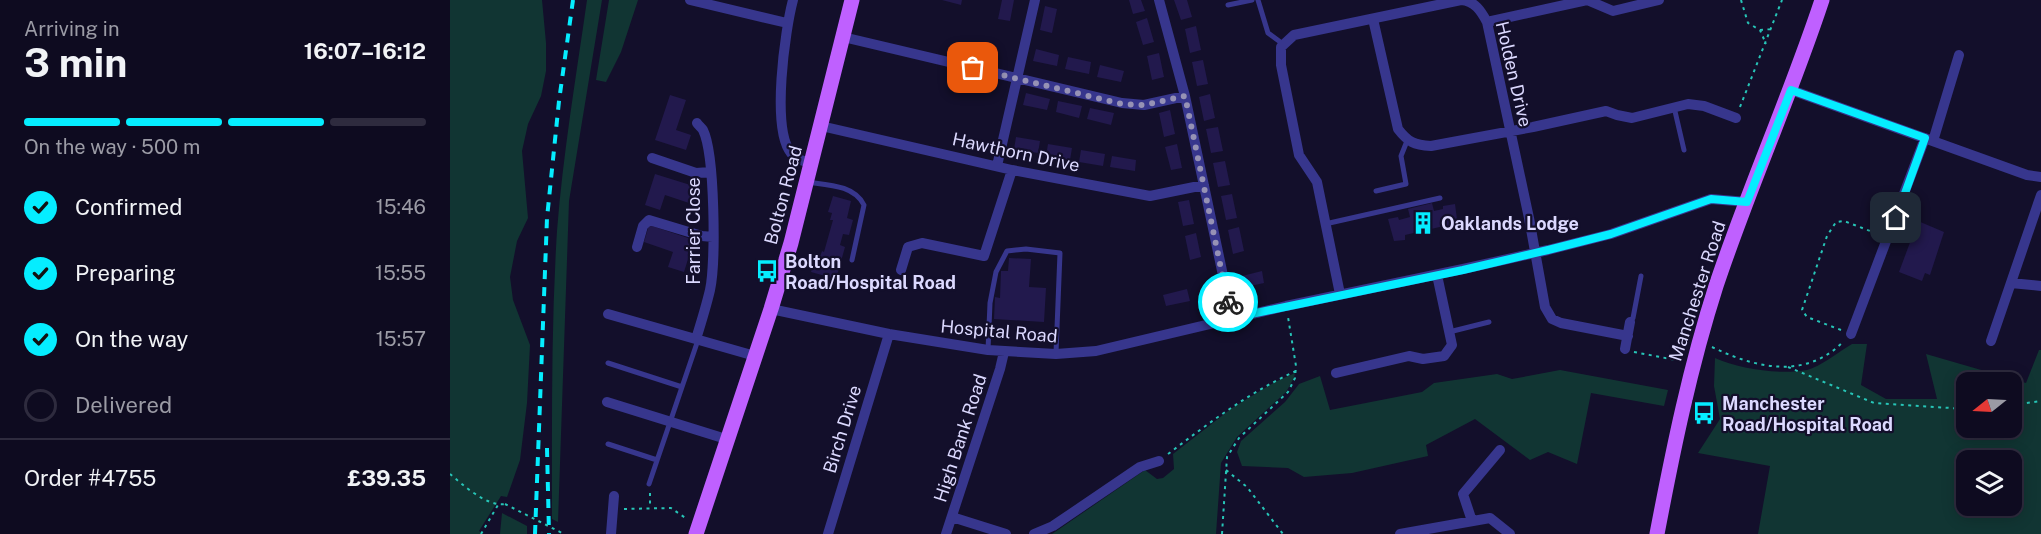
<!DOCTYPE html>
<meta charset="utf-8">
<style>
:root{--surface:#0e0b20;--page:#171429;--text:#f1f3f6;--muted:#9b9ba5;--line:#2e2b3e;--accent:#05edff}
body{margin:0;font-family:"Public Sans",sans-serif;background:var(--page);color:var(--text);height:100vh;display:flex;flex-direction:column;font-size:22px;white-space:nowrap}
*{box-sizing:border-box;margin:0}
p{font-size:20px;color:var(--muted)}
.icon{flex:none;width:33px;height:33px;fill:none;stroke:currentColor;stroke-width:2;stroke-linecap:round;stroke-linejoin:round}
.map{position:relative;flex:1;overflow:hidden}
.sheet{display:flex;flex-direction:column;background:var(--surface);width:450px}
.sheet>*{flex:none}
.needle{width:39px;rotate:252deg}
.buttons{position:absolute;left:1506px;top:372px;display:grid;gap:12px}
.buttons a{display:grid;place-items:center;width:66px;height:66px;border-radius:12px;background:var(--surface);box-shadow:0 3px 15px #0003,0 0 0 2px var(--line);font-size:30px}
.pin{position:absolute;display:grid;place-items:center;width:51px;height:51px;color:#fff;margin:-26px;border-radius:12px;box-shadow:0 3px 9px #0006}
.courier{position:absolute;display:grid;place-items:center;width:60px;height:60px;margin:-30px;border:4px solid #05edff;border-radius:50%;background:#fff;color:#222;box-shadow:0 2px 8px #0007}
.overview em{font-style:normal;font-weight:700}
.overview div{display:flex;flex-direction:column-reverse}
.overview{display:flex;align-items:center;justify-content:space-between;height:102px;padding:0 24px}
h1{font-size:39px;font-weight:700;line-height:45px}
.bar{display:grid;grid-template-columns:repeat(4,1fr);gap:9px 6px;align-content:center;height:72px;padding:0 24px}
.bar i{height:8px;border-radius:4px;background:var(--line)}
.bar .selected{background:var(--accent)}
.bar p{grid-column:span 4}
.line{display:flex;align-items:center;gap:15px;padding:0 24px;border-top:2px solid var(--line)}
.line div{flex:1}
ol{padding:0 24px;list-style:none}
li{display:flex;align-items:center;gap:18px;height:66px}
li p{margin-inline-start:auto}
li .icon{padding:6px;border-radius:50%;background:var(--accent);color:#111;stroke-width:4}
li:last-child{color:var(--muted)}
li i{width:33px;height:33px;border:3px solid var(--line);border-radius:50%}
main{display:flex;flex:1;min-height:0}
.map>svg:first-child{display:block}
.green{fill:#113533;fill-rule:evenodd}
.building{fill:#22194d}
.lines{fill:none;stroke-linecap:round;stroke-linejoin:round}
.path{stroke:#27c5b7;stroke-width:2;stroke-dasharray:3 4.5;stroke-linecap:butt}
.lane{stroke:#37368d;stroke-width:5}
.street{stroke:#37368d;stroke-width:10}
.primary{stroke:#bf60ff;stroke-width:15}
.rail{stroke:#05edff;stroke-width:4;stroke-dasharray:9 8;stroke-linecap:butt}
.path-bridge{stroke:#27c5b7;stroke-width:2;stroke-dasharray:3 4.5;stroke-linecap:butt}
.done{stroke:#9692b5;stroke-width:6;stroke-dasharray:0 10.8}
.route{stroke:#05edff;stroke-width:8}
.labels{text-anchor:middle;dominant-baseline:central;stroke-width:4.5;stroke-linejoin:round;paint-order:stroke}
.street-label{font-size:18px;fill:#dcd9ff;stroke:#130f2b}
.poi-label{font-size:18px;font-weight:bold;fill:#dcd9ff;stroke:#130f2b;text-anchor:start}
</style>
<main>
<section class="sheet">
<div class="overview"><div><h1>3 min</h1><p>Arriving in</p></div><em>16:07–16:12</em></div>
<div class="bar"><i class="selected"></i><i class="selected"></i><i class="selected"></i><i></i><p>On the way · 500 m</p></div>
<ol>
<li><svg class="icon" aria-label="check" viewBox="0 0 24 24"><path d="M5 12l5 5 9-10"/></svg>Confirmed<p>15:46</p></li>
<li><svg class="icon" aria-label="check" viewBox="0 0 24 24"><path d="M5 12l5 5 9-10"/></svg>Preparing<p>15:55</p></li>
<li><svg class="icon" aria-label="check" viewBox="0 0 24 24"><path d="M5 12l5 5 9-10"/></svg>On the way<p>15:57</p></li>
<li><i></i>Delivered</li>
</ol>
<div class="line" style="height:78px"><div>Order #4755</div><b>£39.35</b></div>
</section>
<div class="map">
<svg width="1591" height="534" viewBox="0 0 1591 534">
<rect width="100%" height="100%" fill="#130f2b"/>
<path class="green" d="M 0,0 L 92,0 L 96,43 L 96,71 L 91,96 L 78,124 L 72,151 L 78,218 L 67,241 L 60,277 L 63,300 L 80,345 L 77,403 L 70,460 L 57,497 L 51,496 L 29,531 L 33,534 L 0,534 Z
M 137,0 L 152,0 L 119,201 L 108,522 L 102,519 C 102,423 101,327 107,231 C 113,154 126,77 137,0 Z
M 159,0 L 188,0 L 171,52 L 156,82 L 146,80 Z
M 1402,344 L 1417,344 L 1411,385 L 1436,399 L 1487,399 L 1476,354 L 1576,383 L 1589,350 L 1591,350 L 1591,534 L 1308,534 L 1320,466 L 1248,453 L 1270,419 L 1264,386 L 1265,358 C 1289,369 1330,375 1357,370 C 1370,367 1390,351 1402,344 ZM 1516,382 L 1562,382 L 1562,428 L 1516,428 ZM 1516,460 L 1562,460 L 1562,506 L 1516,506 Z
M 1110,370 L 1218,390 L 1214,406 L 1141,393 L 1127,464 L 1098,452 L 1080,460 L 1025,419 L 976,445 L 978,456 L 902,473 L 854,477 L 838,468 L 792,466 L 787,452 L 791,441 L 835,402 L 849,384 L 870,376 L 880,410 L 972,392 L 984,383 L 1047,374 L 1062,379 Z
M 845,373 L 844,378 L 836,392 L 787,437 L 771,463 L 766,534 L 602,534 L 695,470 L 707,479 L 713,478 L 724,469 L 723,454 L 782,408 L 825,382 Z
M 52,513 L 77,526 L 77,534 L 50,534 Z"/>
<path class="building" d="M 492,0 L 512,0 L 511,5 Z
M 552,0 L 564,0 L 560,21 L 548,19 Z
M 679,0 L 691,0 L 695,11 L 683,14 Z
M 724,0 L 737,0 L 742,17 L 731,20 Z
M 595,6 L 607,9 L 602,33 L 590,30 Z
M 697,18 L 704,42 L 693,45 L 686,22 Z
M 746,26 L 751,50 L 740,53 L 735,29 Z
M 586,49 L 609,55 L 607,66 L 583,61 Z
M 709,53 L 714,77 L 702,80 L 697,56 Z
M 618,57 L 641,62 L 639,74 L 615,69 Z
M 753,60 L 758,84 L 747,86 L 742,62 Z
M 650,65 L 674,71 L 671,82 L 647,77 Z
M 576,93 L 600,99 L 597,110 L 573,105 Z
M 760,94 L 765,118 L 754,121 L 749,97 Z
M 220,95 L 236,100 L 226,130 L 241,135 L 236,150 L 205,140 Z
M 608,101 L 632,106 L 629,118 L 606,112 Z
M 640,108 L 664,113 L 661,125 L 637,119 Z
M 720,110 L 725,134 L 714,137 L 709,113 Z
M 768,127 L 773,151 L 761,153 L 756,129 Z
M 566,137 L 590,141 L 588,153 L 564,149 Z
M 598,144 L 622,148 L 620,160 L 596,156 Z
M 727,144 L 732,168 L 721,170 L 715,147 Z
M 631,150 L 655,154 L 653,166 L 629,162 Z
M 662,156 L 686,160 L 685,171 L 660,167 Z
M 775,161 L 780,185 L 768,187 L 763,163 Z
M 205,174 L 250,188 L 245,205 L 215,195 L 210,210 L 195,205 Z
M 782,194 L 787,218 L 776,220 L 771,196 Z
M 383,196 L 401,201 L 397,218 L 403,220 L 399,235 L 393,234 L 390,245 L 395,247 L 386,279 L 361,272 L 366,256 L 370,257 L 372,251 L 374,252 L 383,220 L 380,220 L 382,213 L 378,212 Z
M 739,200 L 744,224 L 733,226 L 728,202 Z
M 982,203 L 984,211 L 993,209 L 993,206 L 1005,204 L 1008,227 L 997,231 L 994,226 L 955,235 L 955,240 L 944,241 L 938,219 L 948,217 L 949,220 L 960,217 L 958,209 Z
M 1468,221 L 1494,232 L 1480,275 L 1475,273 L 1472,281 L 1449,272 Z
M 199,225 L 244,240 L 234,272 L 218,267 L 223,252 L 194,242 Z
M 789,227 L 794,251 L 783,254 L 778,230 Z
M 746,233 L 751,257 L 740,260 L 735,236 Z
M 559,258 L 581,259 L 579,287 L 596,288 L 594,322 L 544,319 L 545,297 L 550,298 L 551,271 L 558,271 Z
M 812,271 L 814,283 L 791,288 L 788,277 Z
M 737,289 L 740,301 L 716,306 L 713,295 Z"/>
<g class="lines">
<path class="path" d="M 1291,0 L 1298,23 L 1310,30 L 1316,44
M 1310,30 L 1322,29
M 1290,107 L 1332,0
M 1391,330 L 1357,317 L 1352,310 L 1377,236 L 1386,222 L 1394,221 L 1428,234
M 1262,347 C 1305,368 1355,380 1393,342
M 1184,352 L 1231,361
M 1338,367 L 1424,403 L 1516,409
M 1562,405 L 1591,401
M 718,454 C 759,423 798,393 846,371
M 776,470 L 797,487 L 833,534
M 0,474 C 13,485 37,507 55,504
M 200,493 L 200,508
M 174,509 L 221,508 L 237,519
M 31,534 L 48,505
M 772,534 L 777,457 L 789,438 L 838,392 L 845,378 L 846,366 L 838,317"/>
<path class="lane" d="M 808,0 L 818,33 L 833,44
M 778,5 L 802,0
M 1224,107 L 1234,150
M 357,182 C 378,185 404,185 414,205 L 402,260
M 926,191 L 956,184 L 951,156 L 957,141
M 875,224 L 990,198
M 1180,322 L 1183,318 L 1191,276
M 999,332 L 1039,322
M 538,350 L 540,303 L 546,272 L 557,251 L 576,249 L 610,253 L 606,353
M 158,363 L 232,387
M 158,444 L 207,460
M 199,484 L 248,340"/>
<path class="street" d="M 240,0 L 337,23
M 343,0 C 335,30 321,129 341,153 C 346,160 354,161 362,163
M 709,0 L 735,96 L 782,318
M 1137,0 L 1163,11 L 1209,0
M 923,19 L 948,129 C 958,142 964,145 981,146 L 1083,127 L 1156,111 L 1167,115 L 1182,118 L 1238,104 L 1254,106 L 1286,118
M 1037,22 L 1137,0
M 393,37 L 672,103 L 694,105 L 735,96
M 1341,90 L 1577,175 L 1591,177
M 371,126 L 562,170 L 700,196 L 754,185
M 1483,141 L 1509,55
M 202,158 L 246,173 L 260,172
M 547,166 L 585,0
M 187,247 L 193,226 L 199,220 L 252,236 L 263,237
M 451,270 L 458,247 L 472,243 L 534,256 L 562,170
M 1561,283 L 1591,286
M 890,294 L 867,182 L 849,155 L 831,65 L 831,47 L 844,35 L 1011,0 C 1025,1 1031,11 1037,22 L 1079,218 L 1095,307 L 1102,319 L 1111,323 L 1178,336
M 321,309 L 439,334 L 538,350 L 606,354 L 646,351 L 836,306 L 1013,269 L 1098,250 L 1161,234 L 1261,199 L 1297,202
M 158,314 L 305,356
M 1401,334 L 1475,138
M 246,339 C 251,323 256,307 260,290 C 266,263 265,154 253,130 C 252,128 248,125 247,123
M 1541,341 L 1591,195
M 1175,349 L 1180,322
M 886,373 L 959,356 L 973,359 L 994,356 L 1002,345 L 987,275
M 157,402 L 276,439
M 502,517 L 556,534
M 1022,521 L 1013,494 L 1050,450
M 161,534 L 164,496
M 378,534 L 439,334
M 496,534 L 550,369 L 554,352
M 584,534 L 603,526 L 690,467 L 709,461
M 950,534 L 1040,518 L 1060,534"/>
<path class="primary" d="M 246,534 L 321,309 L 341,243 L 402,0
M 1207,534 C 1223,450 1240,367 1266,286 C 1298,190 1340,97 1372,0"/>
<path class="rail" d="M 97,448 L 99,534
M 85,534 L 97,218 L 109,101 L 123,0"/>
<path class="path-bridge" d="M 55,504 L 114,534"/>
</g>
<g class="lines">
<path class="done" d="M 523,68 L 672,104 L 694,105 L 735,96 L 778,302"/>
<path class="route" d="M 778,302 L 782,318 L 1013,270 L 1098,250 L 1161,234 L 1261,199 L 1297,202 L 1341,90 L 1475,138 L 1446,218"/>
</g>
<defs>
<g id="building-bare" transform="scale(1.8)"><path d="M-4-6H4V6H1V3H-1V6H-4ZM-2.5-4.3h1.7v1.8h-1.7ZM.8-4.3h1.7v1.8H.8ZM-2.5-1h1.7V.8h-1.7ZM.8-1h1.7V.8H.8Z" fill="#05edff" stroke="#130f2b" stroke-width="2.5" paint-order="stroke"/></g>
<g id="bus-bare" transform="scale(1.8)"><path d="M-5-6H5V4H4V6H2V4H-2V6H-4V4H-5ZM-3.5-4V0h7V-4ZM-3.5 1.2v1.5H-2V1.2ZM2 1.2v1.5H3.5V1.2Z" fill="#05edff" stroke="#130f2b" stroke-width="2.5" paint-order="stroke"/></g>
</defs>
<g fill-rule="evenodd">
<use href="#building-bare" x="973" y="223"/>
<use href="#bus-bare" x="317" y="271"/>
<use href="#bus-bare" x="1254" y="413"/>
</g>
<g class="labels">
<g class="street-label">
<text transform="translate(1064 74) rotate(77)">Holden Drive</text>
<text transform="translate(566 152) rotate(12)">Hawthorn Drive</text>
<text transform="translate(333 195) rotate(-75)">Bolton Road</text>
<text transform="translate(243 231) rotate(-90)">Farrier Close</text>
<text transform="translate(1247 291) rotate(-72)">Manchester Road</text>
<text transform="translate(549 331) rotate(5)">Hospital Road</text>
<text transform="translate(392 429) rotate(-73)">Birch Drive</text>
<text transform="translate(510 438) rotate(-72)">High Bank Road</text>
</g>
<g class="poi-label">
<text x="991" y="223">Oaklands Lodge</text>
<text x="335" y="261">Bolton<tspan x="335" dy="21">Road/Hospital Road</tspan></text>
<text x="1272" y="403">Manchester<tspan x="1272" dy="21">Road/Hospital Road</tspan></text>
</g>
</g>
</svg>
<div class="buttons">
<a><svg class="needle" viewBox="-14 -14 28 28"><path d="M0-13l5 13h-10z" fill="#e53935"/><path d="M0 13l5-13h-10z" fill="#9b9ba5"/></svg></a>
<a><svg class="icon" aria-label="layers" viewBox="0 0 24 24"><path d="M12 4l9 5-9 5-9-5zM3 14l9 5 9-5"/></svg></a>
</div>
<div class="pin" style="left:523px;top:68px;background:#ea580c"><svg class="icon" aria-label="bag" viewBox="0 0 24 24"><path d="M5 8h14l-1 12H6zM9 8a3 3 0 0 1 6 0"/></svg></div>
<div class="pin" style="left:1446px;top:218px;background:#1f2937"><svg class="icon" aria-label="home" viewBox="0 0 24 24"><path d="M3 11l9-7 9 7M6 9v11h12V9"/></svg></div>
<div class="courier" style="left:778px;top:302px"><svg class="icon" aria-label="bike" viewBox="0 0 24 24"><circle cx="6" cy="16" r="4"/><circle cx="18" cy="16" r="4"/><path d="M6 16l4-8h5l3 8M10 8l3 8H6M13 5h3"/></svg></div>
</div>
</main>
